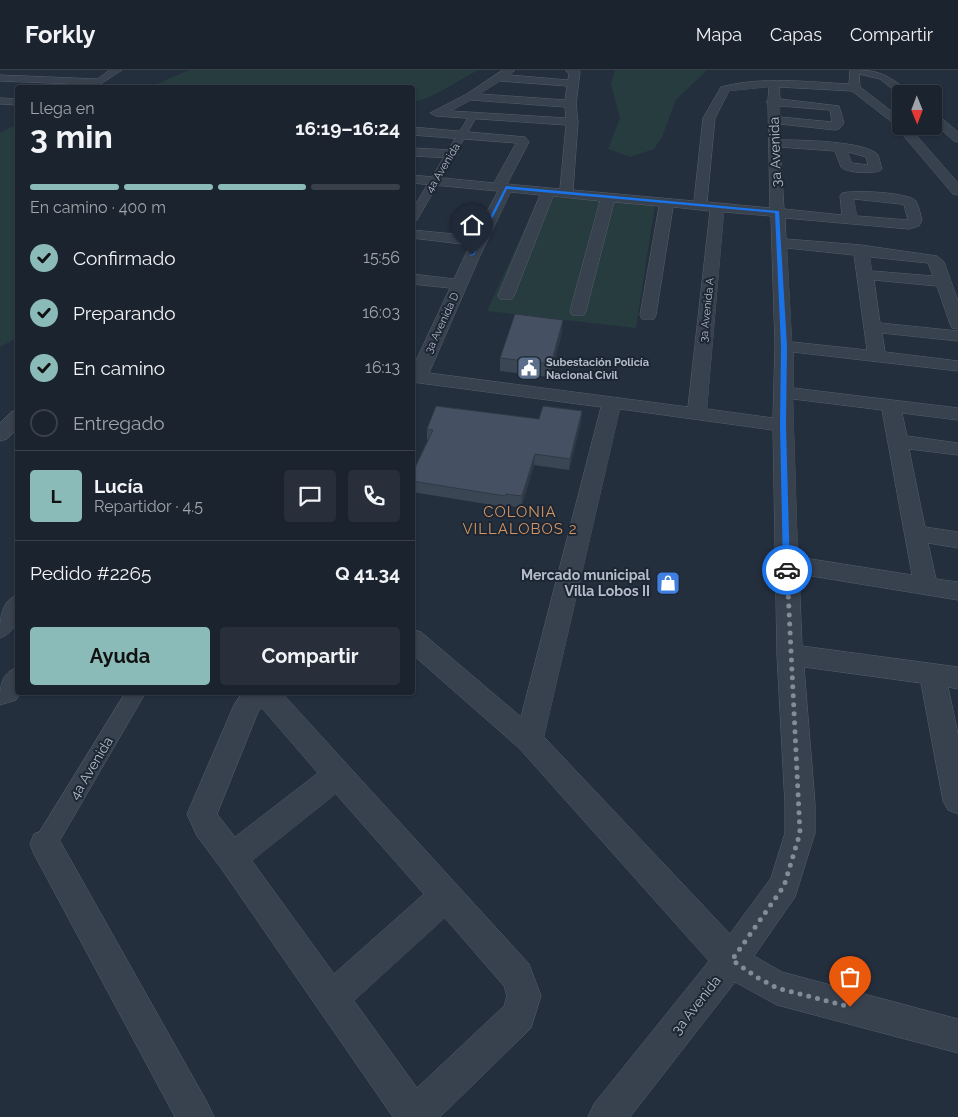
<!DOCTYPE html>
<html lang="es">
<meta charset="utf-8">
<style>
:root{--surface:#1b232e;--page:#282f3a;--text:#f1f3f6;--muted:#a0a4aa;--line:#39404a;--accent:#8bbbb9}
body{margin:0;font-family:Raleway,sans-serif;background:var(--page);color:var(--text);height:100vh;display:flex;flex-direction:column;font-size:19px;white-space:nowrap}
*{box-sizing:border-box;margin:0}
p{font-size:16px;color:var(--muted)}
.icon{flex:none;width:28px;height:28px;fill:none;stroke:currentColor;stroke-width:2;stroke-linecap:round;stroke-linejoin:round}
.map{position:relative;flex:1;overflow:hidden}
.side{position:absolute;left:15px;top:15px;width:400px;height:610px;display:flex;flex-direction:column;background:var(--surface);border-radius:5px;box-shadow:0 1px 4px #0004,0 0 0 1px var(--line)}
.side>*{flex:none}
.needle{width:32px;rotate:179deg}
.controls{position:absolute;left:892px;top:15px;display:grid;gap:10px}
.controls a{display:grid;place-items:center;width:50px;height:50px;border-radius:5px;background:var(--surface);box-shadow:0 1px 4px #0004,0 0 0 1px var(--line);font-size:25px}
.pin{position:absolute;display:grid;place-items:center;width:42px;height:42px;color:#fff;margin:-51px -21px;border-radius:50% 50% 50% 0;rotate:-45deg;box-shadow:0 0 5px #0007}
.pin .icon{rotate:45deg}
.courier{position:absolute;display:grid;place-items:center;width:50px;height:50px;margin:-25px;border:4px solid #1a73e8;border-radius:50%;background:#fff;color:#222;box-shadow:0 1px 6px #0007}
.summary em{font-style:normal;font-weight:700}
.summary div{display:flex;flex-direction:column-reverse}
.summary{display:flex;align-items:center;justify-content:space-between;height:85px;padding:0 15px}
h1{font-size:32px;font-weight:700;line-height:38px}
.bar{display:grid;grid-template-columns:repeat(4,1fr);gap:8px 5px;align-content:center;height:60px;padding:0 15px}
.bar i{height:6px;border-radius:4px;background:var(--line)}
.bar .active{background:var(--accent)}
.bar p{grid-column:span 4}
.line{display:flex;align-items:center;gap:12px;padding:0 15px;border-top:1px solid var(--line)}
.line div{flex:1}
.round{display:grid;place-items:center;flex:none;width:52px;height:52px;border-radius:5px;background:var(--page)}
ol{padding:0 15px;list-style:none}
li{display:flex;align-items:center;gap:15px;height:55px}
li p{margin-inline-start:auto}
li .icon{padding:5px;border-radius:50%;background:var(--accent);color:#111;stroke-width:4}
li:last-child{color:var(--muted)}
li i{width:28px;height:28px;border:2px solid var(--line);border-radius:50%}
.cta{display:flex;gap:10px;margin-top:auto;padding:10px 15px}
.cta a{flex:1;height:58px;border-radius:5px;background:var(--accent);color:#111;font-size:20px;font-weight:700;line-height:58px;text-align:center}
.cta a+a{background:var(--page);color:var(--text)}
header{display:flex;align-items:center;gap:30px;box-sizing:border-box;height:70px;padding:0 25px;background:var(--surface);border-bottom:1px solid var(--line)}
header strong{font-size:24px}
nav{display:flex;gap:28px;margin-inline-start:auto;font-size:18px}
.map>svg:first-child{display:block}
.green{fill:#263c3f}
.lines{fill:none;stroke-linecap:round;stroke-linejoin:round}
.pedestrian-casing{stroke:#565f6c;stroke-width:1}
.minor-casing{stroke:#565f6c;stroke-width:1}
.pedestrian{fill:#38414e;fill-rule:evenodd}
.minor{fill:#38414e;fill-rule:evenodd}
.wall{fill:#3b4654}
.shaded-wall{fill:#303945}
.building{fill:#455162;stroke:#303945}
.route{fill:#1a73e8}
.done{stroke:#828b98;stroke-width:5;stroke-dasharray:0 9}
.labels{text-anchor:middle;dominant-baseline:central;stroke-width:4;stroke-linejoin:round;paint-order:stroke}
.far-street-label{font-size:11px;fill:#b4bcc9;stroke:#1d2633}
.far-poi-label{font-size:11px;font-weight:bold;fill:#b4bcc9;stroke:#1d2633;text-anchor:start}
.street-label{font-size:14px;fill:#b4bcc9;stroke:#1d2633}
.poi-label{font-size:14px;font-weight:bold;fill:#b4bcc9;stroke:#1d2633;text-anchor:end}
.neighbourhood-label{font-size:15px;letter-spacing:1px;fill:#d59563;stroke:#1d2633}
</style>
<header>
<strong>Forkly</strong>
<nav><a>Mapa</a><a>Capas</a><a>Compartir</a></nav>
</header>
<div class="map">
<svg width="958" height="1047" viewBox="0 0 958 1047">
<rect width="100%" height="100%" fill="#242f3e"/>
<path class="green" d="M 189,0 L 479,0 C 457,10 436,28 413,32 L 412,18 L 150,17 Z
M 615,0 L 707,0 L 676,30 L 662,67 L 654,79 L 630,87 L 608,79 L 620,48 L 611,14 Z
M 17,54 L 17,268 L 0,277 L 0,63 Z
M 540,125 L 655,135 L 636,258 L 487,241 Z"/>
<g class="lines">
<g class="pedestrian-casing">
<path id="pedestrian" d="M 473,43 L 477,46 L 417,150 L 412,153 L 412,140 L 469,46 Z
M 126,622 L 146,622 L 53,782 L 45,785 L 37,782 L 34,774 L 37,766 Z"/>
</g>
<g class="minor-casing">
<path id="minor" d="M 110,0 L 122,0 L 99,15 L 0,11 L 0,5 L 97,9 Z
M 503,0 L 515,0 L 509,5 L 568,10 L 569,4 L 565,0 L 579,0 L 580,2 L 576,34 L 578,52 L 573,120 L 694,131 L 703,48 L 721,17 C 763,6 806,12 849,14 L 850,0 C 880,0 886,4 910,22 L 911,24 L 901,24 L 901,26 L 880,9 L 859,4 L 860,17 L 900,48 L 901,56 L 908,56 L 958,113 L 958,125 L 953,124 L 892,52 L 852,21 L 779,17 L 780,29 L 839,36 L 844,53 L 839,59 L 835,60 L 780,54 L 780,70 C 800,70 867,71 878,85 L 882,99 C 877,105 846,103 841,97 L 835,81 L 780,77 L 784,139 L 842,145 L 840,126 L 842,123 C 854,120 908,122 916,131 C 919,136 920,144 922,150 L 919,156 L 909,159 L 785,148 L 786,169 L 861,175 L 937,186 L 944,192 L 958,231 L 958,259 L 952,258 L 950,254 L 937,216 L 874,210 L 880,253 L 958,261 L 958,271 L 882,263 L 885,282 L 958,291 L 958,301 L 793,282 L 793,318 L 958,338 L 958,350 L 902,343 L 907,366 L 958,373 L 958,385 L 909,379 L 925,457 L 958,462 L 958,478 L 928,473 L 936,509 L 958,512 L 958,530 L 799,504 L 802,576 L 958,597 L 958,619 L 948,617 L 958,664 L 958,744 L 948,740 L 943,731 L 921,613 L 804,597 L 815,734 L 815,763 L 795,827 L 754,886 L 782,902 L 958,949 L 958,983 L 777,935 L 735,912 L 630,1047 L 588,1047 L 594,1034 L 709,891 L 519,678 L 412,584 L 412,559 L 421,562 L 521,647 L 601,337 L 412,312 L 412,299 L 450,218 L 412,214 L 412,204 L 454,209 L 470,175 L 412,168 L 412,160 L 474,166 L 498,121 L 412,113 L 412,105 L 494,113 L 516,73 L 412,65 L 412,57 L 525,67 L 529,72 L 507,114 L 560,119 L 566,55 L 436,46 L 430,43 L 465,25 ZM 500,11 L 567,16 L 565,30 L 480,24 ZM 769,17 L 768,30 L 766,32 L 768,34 L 770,138 L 707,132 L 715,48 L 729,21 ZM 471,30 L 565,37 L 566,48 L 451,41 ZM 780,36 L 830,40 L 832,52 L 780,47 ZM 848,82 L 866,87 L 868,95 L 852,93 ZM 511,122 L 540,125 L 498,226 L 500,229 L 512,229 L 514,226 L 553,126 L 600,131 L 570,241 L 572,245 L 584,245 L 586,241 L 614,132 L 659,136 L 640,245 L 642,249 L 654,249 L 656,245 L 673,137 L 710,141 L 688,337 L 429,303 L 479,188 ZM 854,129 L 901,134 L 904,135 L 908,150 L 857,146 ZM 724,142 L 771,146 L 775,276 L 773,348 L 707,339 ZM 787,178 L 854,185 L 867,280 L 792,272 ZM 870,187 L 928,193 L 933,206 L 872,201 ZM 793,329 L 882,340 L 912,505 L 798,487 ZM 620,339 L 773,360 L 777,585 L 785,734 L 785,763 L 771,808 L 730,864 L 544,667 Z
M 0,28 L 18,29 L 18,35 L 0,34 Z
M 934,44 L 938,45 L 958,62 L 958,72 L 954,71 L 934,53 Z
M 412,78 L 452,80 L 458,84 L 452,88 L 412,86 Z
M 18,340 L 18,358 L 7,369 L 0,371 L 0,353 L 11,342 Z
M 17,525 C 19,542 19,561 0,568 C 0,549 0,532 17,525 Z
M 18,597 L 18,622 L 21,622 L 16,630 L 0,635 C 0,617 0,603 18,597 Z
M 243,622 L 281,622 L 529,894 L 541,926 L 531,958 L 440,1047 L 393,1047 L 221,798 L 197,766 L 187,744 L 234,635 ZM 262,638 L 318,703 L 235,767 L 217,744 L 258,642 ZM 336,724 L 424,824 L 334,904 L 252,791 ZM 445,848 L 504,916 L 507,926 L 504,936 L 417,1018 L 354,931 Z
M 45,760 L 56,764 L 208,1034 L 214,1047 L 175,1047 L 34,784 L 30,774 L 34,764 Z"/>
</g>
<use href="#pedestrian" class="pedestrian"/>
<use href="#minor" class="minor"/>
</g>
<path class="wall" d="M 562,262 L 550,307 L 500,301 L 500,288 Z
M 582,341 L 581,352 L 569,400 L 534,395 L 521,438 L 506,435 L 505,437 L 412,422 L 412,404 L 428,370 L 427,370 L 427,359 L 539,349 Z"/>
<path class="shaded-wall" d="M 563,250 L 562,262 L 550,307 L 551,294 Z
M 582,341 L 581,352 L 569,400 L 570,389 Z
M 535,384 L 534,395 L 521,438 L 522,426 Z"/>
<path class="building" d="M 515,244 L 563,250 L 551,294 L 500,288 Z
M 436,336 L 539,349 L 543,336 L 582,341 L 570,389 L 535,384 L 522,426 L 506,424 L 505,426 L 412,411 L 412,404 L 433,360 L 427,359 Z"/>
<path class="route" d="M 506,116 L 779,141 L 787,276 L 786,355 L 790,502 L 784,502 L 783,500 L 780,355 L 781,276 L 775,143 L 507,119 L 474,185 L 470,186 Z"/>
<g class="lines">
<path class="done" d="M 787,500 L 800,763 L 784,816 L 732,890 L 758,908 L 777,918 L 850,937"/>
</g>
<defs>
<g id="civic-square" transform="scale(1.25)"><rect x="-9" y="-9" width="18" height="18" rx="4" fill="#5c6f8a" stroke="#1d2633"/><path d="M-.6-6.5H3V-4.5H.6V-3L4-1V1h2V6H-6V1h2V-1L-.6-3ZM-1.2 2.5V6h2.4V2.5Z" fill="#fff"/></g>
<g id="shop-square" transform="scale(1.25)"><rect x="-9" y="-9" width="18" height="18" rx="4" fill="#3f7fe0" stroke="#1d2633"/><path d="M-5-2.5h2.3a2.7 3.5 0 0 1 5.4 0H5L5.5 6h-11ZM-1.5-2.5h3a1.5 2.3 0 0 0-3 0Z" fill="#fff"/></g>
</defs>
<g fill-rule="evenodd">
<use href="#civic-square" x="529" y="298"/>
<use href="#shop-square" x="668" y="513"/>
</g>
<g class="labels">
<g class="far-street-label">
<text transform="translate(443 98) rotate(-59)">4a Avenida</text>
<text transform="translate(707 240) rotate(-84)">3a Avenida A</text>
<text transform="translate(442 253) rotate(-65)">3a Avenida D</text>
</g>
<g class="far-poi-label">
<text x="546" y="292">Subestación Policía<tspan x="546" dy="13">Nacional Civil</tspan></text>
</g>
<g class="street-label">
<text transform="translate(775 82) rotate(-92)">3a Avenida</text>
<text transform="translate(91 698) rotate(-59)">4a Avenida</text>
<text transform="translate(696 935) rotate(-52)">3a Avenida</text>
</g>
<g class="poi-label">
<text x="650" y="505">Mercado municipal<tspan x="650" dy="16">Villa Lobos II</tspan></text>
</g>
<g class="neighbourhood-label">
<text x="520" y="442">COLONIA<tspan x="520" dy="17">VILLALOBOS 2</tspan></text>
</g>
</g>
</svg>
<div class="controls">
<a><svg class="needle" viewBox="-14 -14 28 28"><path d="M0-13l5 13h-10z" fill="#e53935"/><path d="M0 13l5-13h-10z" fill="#a0a4aa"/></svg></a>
</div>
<div class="pin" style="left:850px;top:937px;background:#ea580c"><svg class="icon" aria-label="bag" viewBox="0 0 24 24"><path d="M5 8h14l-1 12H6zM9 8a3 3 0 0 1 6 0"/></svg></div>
<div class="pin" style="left:472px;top:185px;background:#1f2937"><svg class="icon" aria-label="home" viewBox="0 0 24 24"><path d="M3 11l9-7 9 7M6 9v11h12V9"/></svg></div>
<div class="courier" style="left:787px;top:500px"><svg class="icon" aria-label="car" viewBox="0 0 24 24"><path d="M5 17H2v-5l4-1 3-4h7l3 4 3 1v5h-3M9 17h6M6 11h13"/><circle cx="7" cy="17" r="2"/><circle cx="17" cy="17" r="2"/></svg></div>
<section class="side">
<div class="summary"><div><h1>3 min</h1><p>Llega en</p></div><em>16:19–16:24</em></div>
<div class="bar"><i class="active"></i><i class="active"></i><i class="active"></i><i></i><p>En camino · 400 m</p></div>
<ol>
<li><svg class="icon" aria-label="check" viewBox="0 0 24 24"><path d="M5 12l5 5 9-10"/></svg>Confirmado<p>15:56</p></li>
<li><svg class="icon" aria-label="check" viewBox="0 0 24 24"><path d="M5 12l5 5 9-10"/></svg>Preparando<p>16:03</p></li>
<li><svg class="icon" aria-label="check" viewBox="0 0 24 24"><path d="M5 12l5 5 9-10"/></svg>En camino<p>16:13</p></li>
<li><i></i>Entregado</li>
</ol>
<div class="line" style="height:90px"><b class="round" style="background:var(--accent);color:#111">L</b><div><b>Lucía</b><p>Repartidor · 4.5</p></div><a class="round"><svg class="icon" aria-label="chat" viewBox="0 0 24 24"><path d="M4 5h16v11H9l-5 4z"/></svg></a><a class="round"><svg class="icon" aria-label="phone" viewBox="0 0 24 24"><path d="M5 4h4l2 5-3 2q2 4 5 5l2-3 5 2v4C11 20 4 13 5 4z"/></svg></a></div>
<div class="line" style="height:65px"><div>Pedido #2265</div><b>Q 41.34</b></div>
<div class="cta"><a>Ayuda</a><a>Compartir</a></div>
</section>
</div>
